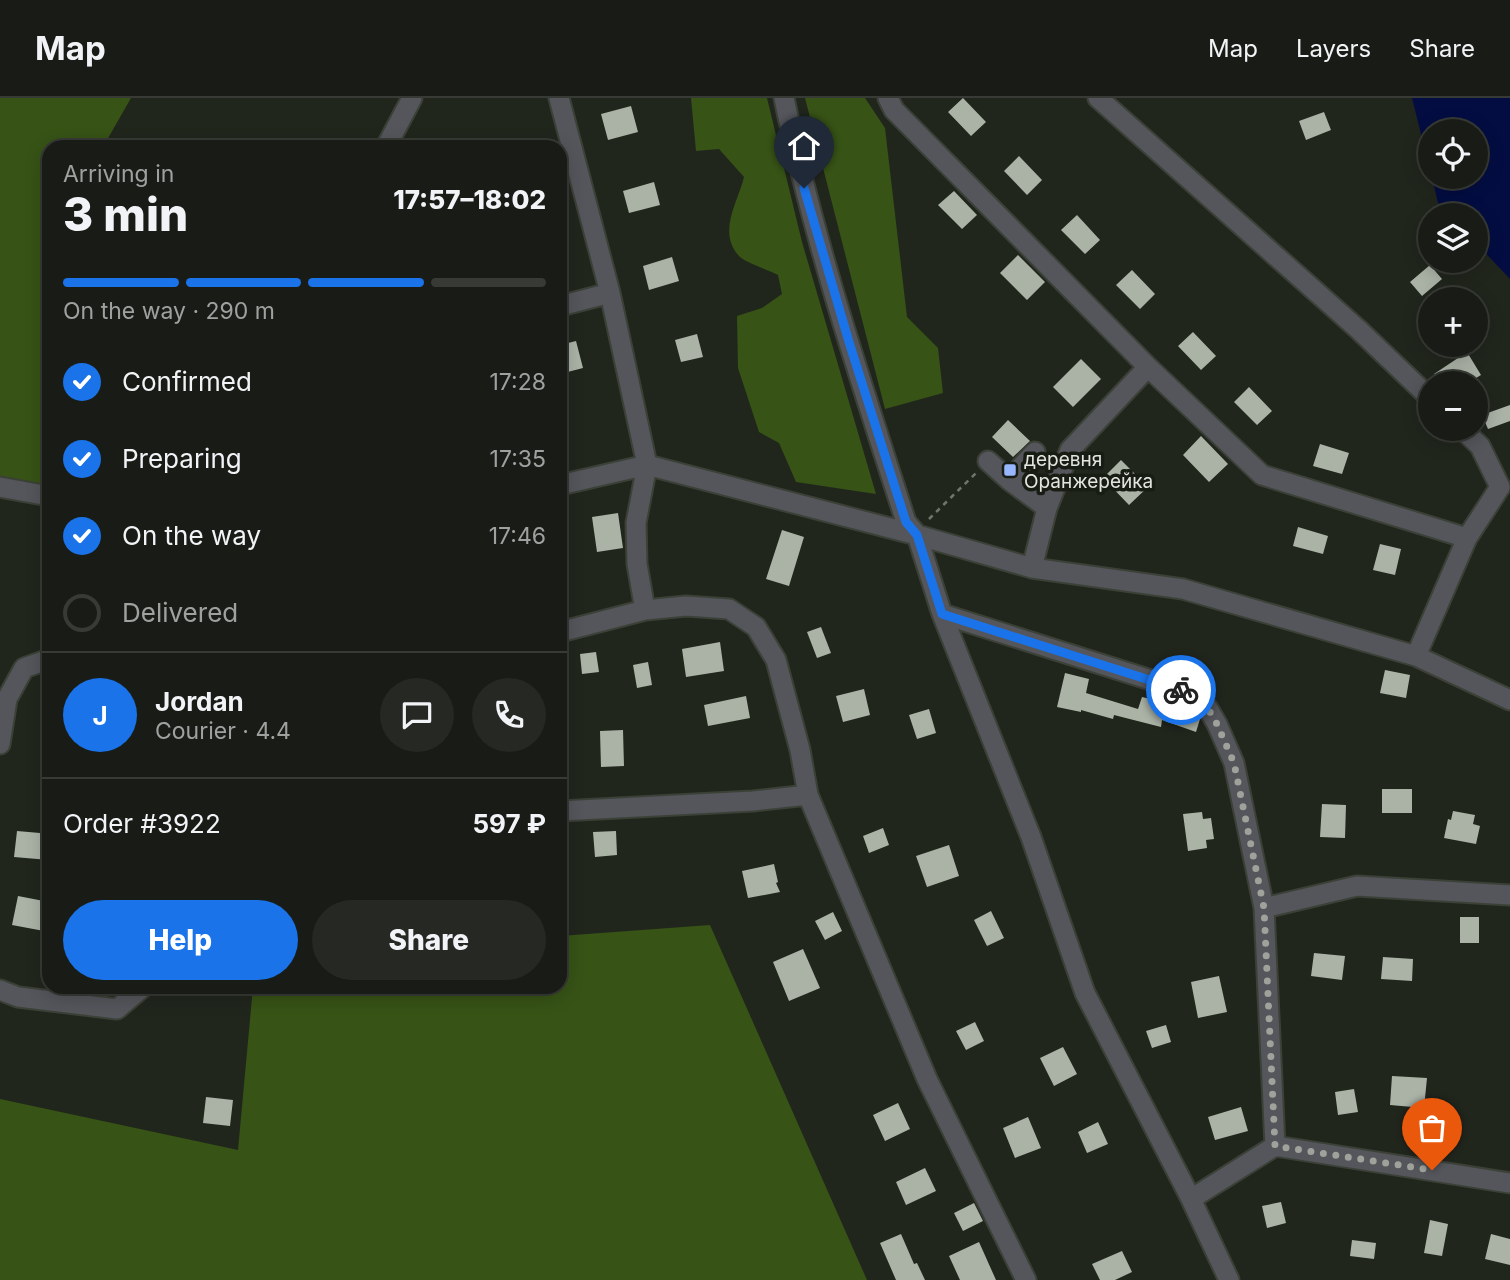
<!DOCTYPE html>
<meta charset="utf-8">
<style>
:root{--surface:#191c16;--page:#262923;--text:#f1f3f6;--muted:#9fa1a1;--line:#373a35;--accent:#1a73e8}
body{margin:0;font-family:Inter,sans-serif;background:var(--page);color:var(--text);height:100vh;display:flex;flex-direction:column;font-size:26px;white-space:nowrap}
*{box-sizing:border-box;margin:0}
p{font-size:23px;color:var(--muted)}
.icon{flex:none;width:38px;height:38px;fill:none;stroke:currentColor;stroke-width:2;stroke-linecap:round;stroke-linejoin:round}
.map{position:relative;flex:1;overflow:hidden}
.drawer{position:absolute;left:42px;top:42px;width:525px;height:854px;display:flex;flex-direction:column;background:var(--surface);border-radius:21px;box-shadow:0 4px 18px #0003,0 0 0 2px var(--line)}
.drawer>*{flex:none}
.buttons{position:absolute;left:1418px;top:21px;display:grid;gap:14px}
.buttons a{display:grid;place-items:center;width:70px;height:70px;border-radius:50%;background:var(--surface);box-shadow:0 4px 18px #0003,0 0 0 2px var(--line);font-size:35px}
.pin{position:absolute;display:grid;place-items:center;width:60px;height:60px;color:#fff;margin:-72px -30px;border-radius:50% 50% 50% 0;rotate:-45deg;box-shadow:0 0 7px #0007}
.pin .icon{rotate:45deg}
.courier{position:absolute;display:grid;place-items:center;width:70px;height:70px;margin:-35px;border:5px solid #1a73e8;border-radius:50%;background:#fff;color:#222;box-shadow:0 2px 9px #0007}
.overview em{font-style:normal;font-weight:800}
.overview div{display:flex;flex-direction:column-reverse}
.overview{display:flex;align-items:center;justify-content:space-between;height:119px;padding:0 21px}
h1{font-size:46px;font-weight:800;line-height:52px}
.bar{display:grid;grid-template-columns:repeat(4,1fr);gap:10px 7px;align-content:center;height:84px;padding:0 21px}
.bar i{height:9px;border-radius:5px;background:var(--line)}
.bar .on{background:var(--accent)}
.bar p{grid-column:span 4}
.line{display:flex;align-items:center;gap:18px;padding:0 21px;border-top:2px solid var(--line)}
.line div{flex:1}
.round{display:grid;place-items:center;flex:none;width:74px;height:74px;border-radius:37px;background:var(--page)}
ol{padding:0 21px;list-style:none}
li{display:flex;align-items:center;gap:21px;height:77px}
li p{margin-inline-start:auto}
li .icon{padding:7px;border-radius:50%;background:var(--accent);color:#fff;stroke-width:4}
li:last-child{color:var(--muted)}
li i{width:38px;height:38px;border:4px solid var(--line);border-radius:50%}
.cta{display:flex;gap:14px;margin-top:auto;padding:14px 21px}
.cta a{flex:1;height:80px;border-radius:42px;background:var(--accent);color:#fff;font-size:28px;font-weight:800;line-height:80px;text-align:center}
.cta a+a{background:var(--page);color:var(--text)}
header{display:flex;align-items:center;gap:42px;box-sizing:border-box;height:98px;padding:0 35px;background:var(--surface);border-bottom:2px solid var(--line)}
header strong{font-size:33px}
nav{display:flex;gap:38px;margin-inline-start:auto;font-size:24px}
.map>svg:first-child{display:block}
.green{fill:#375316}
.water{fill:#030d42}
.building{fill:#abb2a6}
.lines{fill:none;stroke-linecap:round;stroke-linejoin:round}
.minor-casing{stroke:#3c4138;stroke-width:23}
.path{stroke:#70746c;stroke-width:2.5;stroke-dasharray:5 5;stroke-linecap:butt}
.minor{stroke:#54565b;stroke-width:19}
.done{stroke:#9ea29b;stroke-width:7;stroke-dasharray:0 12.6}
.route{stroke:#1a73e8;stroke-width:9}
.poi-dot{fill:#97b6fd;stroke:#181d14;stroke-width:2.5}
.labels{text-anchor:middle;dominant-baseline:central;stroke-width:7;stroke-linejoin:round;paint-order:stroke}
.poi-label{font-size:19px;fill:#e2e5df;stroke:#181d14;text-anchor:start}
</style>
<header>
<strong>Map</strong>
<nav><a>Map</a><a>Layers</a><a>Share</a></nav>
</header>
<div class="map">
<svg width="1510" height="1182" viewBox="0 0 1510 1182">
<rect width="100%" height="100%" fill="#21261d"/>
<path class="green" d="M 0,0 L 131,0 L 103,49 L 49,49 L 49,187 L 42,225 L 49,242 L 49,387 L 0,378 Z
M 691,0 L 767,0 L 802,144 L 876,396 L 796,384 L 779,345 L 759,334 L 738,270 L 737,218 L 762,210 L 782,196 L 778,177 C 769,172 744,164 739,158 C 717,134 738,104 744,79 L 719,51 L 696,53 Z
M 805,0 L 865,0 L 885,30 L 907,219 L 938,250 L 943,295 L 885,311 Z
M 710,827 L 867,1182 L 0,1182 L 0,1001 L 238,1052 L 253,889 L 560,889 L 560,838 Z"/>
<path class="water" d="M 1412,0 L 1510,0 L 1510,181 L 1475,144 L 1475,117 L 1450,117 L 1438,105 L 1432,79 L 1475,79 L 1475,33 L 1430,33 L 1430,72 Z"/>
<path class="building" d="M 963,0 L 986,24 L 971,38 L 948,14 Z
M 631,8 L 638,34 L 608,42 L 601,16 Z
M 1324,14 L 1331,32 L 1306,42 L 1299,23 Z
M 1019,58 L 1042,82 L 1027,97 L 1004,73 Z
M 654,84 L 660,107 L 629,115 L 623,93 Z
M 954,93 L 977,117 L 962,131 L 938,107 Z
M 1077,117 L 1100,142 L 1085,156 L 1061,132 Z
M 1018,157 L 1045,184 L 1027,202 L 1000,175 Z
M 672,159 L 679,183 L 649,192 L 643,168 Z
M 1430,167 L 1442,181 L 1422,198 L 1410,184 Z
M 1132,172 L 1155,196 L 1140,211 L 1116,187 Z
M 1193,234 L 1216,258 L 1201,272 L 1178,248 Z
M 697,236 L 703,259 L 681,264 L 675,242 Z
M 576,243 L 583,270 L 560,276 L 560,247 Z
M 1467,254 L 1481,277 L 1468,285 L 1440,285 L 1434,276 Z
M 1081,261 L 1101,281 L 1073,309 L 1053,289 Z
M 1249,289 L 1272,313 L 1257,327 L 1234,304 Z
M 1510,307 L 1510,323 L 1488,331 L 1482,317 Z
M 1008,322 L 1030,343 L 1013,359 L 992,339 Z
M 1201,338 L 1228,366 L 1209,384 L 1183,357 Z
M 1320,346 L 1349,355 L 1342,376 L 1313,368 Z
M 1121,362 L 1148,389 L 1129,407 L 1103,380 Z
M 618,415 L 623,450 L 597,454 L 592,419 Z
M 1298,429 L 1328,438 L 1323,456 L 1293,448 Z
M 782,432 L 804,439 L 789,488 L 766,481 Z
M 1380,446 L 1401,451 L 1395,477 L 1373,472 Z
M 821,529 L 831,555 L 817,560 L 807,534 Z
M 720,544 L 724,573 L 686,579 L 682,551 Z
M 596,554 L 599,574 L 582,576 L 580,556 Z
M 648,564 L 652,587 L 637,590 L 633,567 Z
M 1385,572 L 1410,577 L 1406,600 L 1380,595 Z
M 1065,575 L 1089,581 L 1086,595 L 1138,611 L 1142,599 L 1167,605 L 1166,610 L 1200,621 L 1196,634 L 1162,622 L 1161,629 L 1114,617 L 1113,621 L 1081,612 L 1081,614 L 1057,609 Z
M 864,591 L 870,617 L 843,624 L 836,598 Z
M 746,598 L 750,620 L 708,628 L 704,607 Z
M 929,611 L 936,635 L 917,641 L 909,617 Z
M 623,632 L 624,668 L 601,669 L 600,633 Z
M 1382,691 L 1412,691 L 1412,715 L 1382,715 Z
M 1322,706 L 1346,707 L 1345,740 L 1320,739 Z
M 1453,713 L 1475,717 L 1473,726 L 1480,728 L 1476,746 L 1444,740 L 1448,721 L 1451,722 Z
M 1202,714 L 1203,721 L 1211,720 L 1214,741 L 1206,742 L 1207,750 L 1188,753 L 1183,716 Z
M 883,730 L 889,747 L 869,755 L 863,738 Z
M 17,733 L 40,735 L 40,739 L 49,739 L 49,762 L 14,759 Z
M 616,733 L 617,757 L 595,759 L 593,734 Z
M 949,747 L 959,778 L 927,789 L 916,758 Z
M 774,766 L 778,784 L 776,785 L 780,794 L 748,800 L 742,773 Z
M 18,798 L 49,804 L 44,833 L 12,827 Z
M 991,813 L 1004,840 L 987,848 L 974,822 Z
M 833,814 L 842,833 L 825,842 L 815,823 Z
M 1460,819 L 1479,819 L 1479,845 L 1460,845 Z
M 803,851 L 820,890 L 789,903 L 773,864 Z
M 1314,855 L 1345,858 L 1342,882 L 1311,878 Z
M 1383,859 L 1413,861 L 1412,883 L 1381,881 Z
M 1219,878 L 1227,914 L 1198,920 L 1191,884 Z
M 975,924 L 984,943 L 966,952 L 956,933 Z
M 1166,927 L 1171,944 L 1152,950 L 1146,933 Z
M 1063,949 L 1077,976 L 1054,988 L 1040,960 Z
M 1392,978 L 1427,980 L 1424,1010 L 1390,1007 Z
M 1354,991 L 1358,1014 L 1338,1017 L 1335,994 Z
M 206,999 L 233,1002 L 230,1028 L 203,1025 Z
M 898,1005 L 910,1031 L 885,1043 L 873,1017 Z
M 1241,1009 L 1248,1033 L 1215,1042 L 1208,1019 Z
M 1028,1019 L 1041,1050 L 1015,1060 L 1003,1030 Z
M 1098,1024 L 1108,1046 L 1087,1055 L 1078,1034 Z
M 925,1070 L 936,1093 L 906,1107 L 896,1084 Z
M 1281,1104 L 1286,1125 L 1267,1130 L 1262,1108 Z
M 974,1105 L 983,1123 L 963,1133 L 954,1115 Z
M 1430,1122 L 1448,1126 L 1442,1158 L 1424,1155 Z
M 901,1136 L 914,1166 L 917,1165 L 925,1182 L 896,1182 L 880,1145 Z
M 1491,1136 L 1510,1141 L 1510,1167 L 1485,1161 Z
M 1352,1142 L 1376,1145 L 1374,1161 L 1350,1158 Z
M 979,1144 L 996,1182 L 960,1182 L 949,1158 Z
M 1122,1153 L 1132,1174 L 1115,1182 L 1100,1182 L 1092,1166 Z"/>
<g class="lines">
<g class="minor-casing">
<path id="minor" d="M 559,0 L 610,195 L 647,367 L 636,425 L 637,466 L 645,512
M 784,0 C 814,144 861,284 906,424 L 917,437 L 942,516 L 1031,739 L 1085,895 L 1191,1101 L 1229,1182
M 888,0 L 894,12 L 1148,269 L 1262,377 L 1467,440
M 1098,0 L 1359,232 L 1430,300
M 386,49 L 412,0
M 560,208 L 610,195
M 988,363 L 1009,382 L 1047,410
M 1009,382 L 1035,354
M 560,387 L 647,367 L 917,437 L 1032,470 L 1183,491 L 1416,558 L 1510,602
M 0,389 L 49,398
M 1032,470 L 1047,410 L 1070,352 L 1148,269
M 942,516 L 1189,594 L 1207,609 L 1217,626 L 1234,665 L 1264,810 L 1275,1048
M 560,534 L 645,512 L 686,508 L 729,511 L 756,529 L 776,562 L 800,652 L 808,697 L 927,981 L 1026,1182
M 1416,558 L 1467,440 L 1500,389 L 1480,348 L 1462,331
M 0,646 L 7,601 L 24,570 L 49,561
M 560,713 L 753,703 L 808,697
M 1264,810 L 1357,788 L 1510,797
M 0,892 L 18,899 L 117,911 L 143,889
M 1191,1101 L 1275,1048 L 1510,1085"/>
</g>
<path class="path" d="M 929,421 L 977,374"/>
<use href="#minor" class="minor"/>
</g>
<g class="lines">
<path class="done" d="M 1181,592 L 1189,594 L 1207,609 L 1217,626 L 1234,665 L 1264,810 L 1275,1048 L 1432,1072"/>
<path class="route" d="M 804,90 L 849,244 L 906,424 L 917,437 L 942,516 L 1181,592"/>
</g>
<rect class="poi-dot" x="1003" y="365" width="14" height="14" rx="3.5"/>
<g class="labels">
<g class="poi-label">
<text x="1024" y="361">деревня<tspan x="1024" dy="22">Оранжерейка</tspan></text>
</g>
</g>
</svg>
<div class="buttons">
<a><svg class="icon" aria-label="locate" viewBox="0 0 24 24"><circle cx="12" cy="12" r="6"/><path d="M12 2v4M12 18v4M2 12h4M18 12h4"/></svg></a>
<a><svg class="icon" aria-label="layers" viewBox="0 0 24 24"><path d="M12 4l9 5-9 5-9-5zM3 14l9 5 9-5"/></svg></a>
<a>+</a>
<a>−</a>
</div>
<div class="pin" style="left:1432px;top:1072px;background:#ea580c"><svg class="icon" aria-label="bag" viewBox="0 0 24 24"><path d="M5 8h14l-1 12H6zM9 8a3 3 0 0 1 6 0"/></svg></div>
<div class="pin" style="left:804px;top:90px;background:#1f2937"><svg class="icon" aria-label="home" viewBox="0 0 24 24"><path d="M3 11l9-7 9 7M6 9v11h12V9"/></svg></div>
<div class="courier" style="left:1181px;top:592px"><svg class="icon" aria-label="bike" viewBox="0 0 24 24"><circle cx="6" cy="16" r="4"/><circle cx="18" cy="16" r="4"/><path d="M6 16l4-8h5l3 8M10 8l3 8H6M13 5h3"/></svg></div>
<section class="drawer">
<div class="overview"><div><h1>3 min</h1><p>Arriving in</p></div><em>17:57–18:02</em></div>
<div class="bar"><i class="on"></i><i class="on"></i><i class="on"></i><i></i><p>On the way · 290 m</p></div>
<ol>
<li><svg class="icon" aria-label="check" viewBox="0 0 24 24"><path d="M5 12l5 5 9-10"/></svg>Confirmed<p>17:28</p></li>
<li><svg class="icon" aria-label="check" viewBox="0 0 24 24"><path d="M5 12l5 5 9-10"/></svg>Preparing<p>17:35</p></li>
<li><svg class="icon" aria-label="check" viewBox="0 0 24 24"><path d="M5 12l5 5 9-10"/></svg>On the way<p>17:46</p></li>
<li><i></i>Delivered</li>
</ol>
<div class="line" style="height:126px"><b class="round" style="background:var(--accent);color:#fff">J</b><div><b>Jordan</b><p>Courier · 4.4</p></div><a class="round"><svg class="icon" aria-label="chat" viewBox="0 0 24 24"><path d="M4 5h16v11H9l-5 4z"/></svg></a><a class="round"><svg class="icon" aria-label="phone" viewBox="0 0 24 24"><path d="M5 4h4l2 5-3 2q2 4 5 5l2-3 5 2v4C11 20 4 13 5 4z"/></svg></a></div>
<div class="line" style="height:91px"><div>Order #3922</div><b>597 ₽</b></div>
<div class="cta"><a>Help</a><a>Share</a></div>
</section>
</div>
